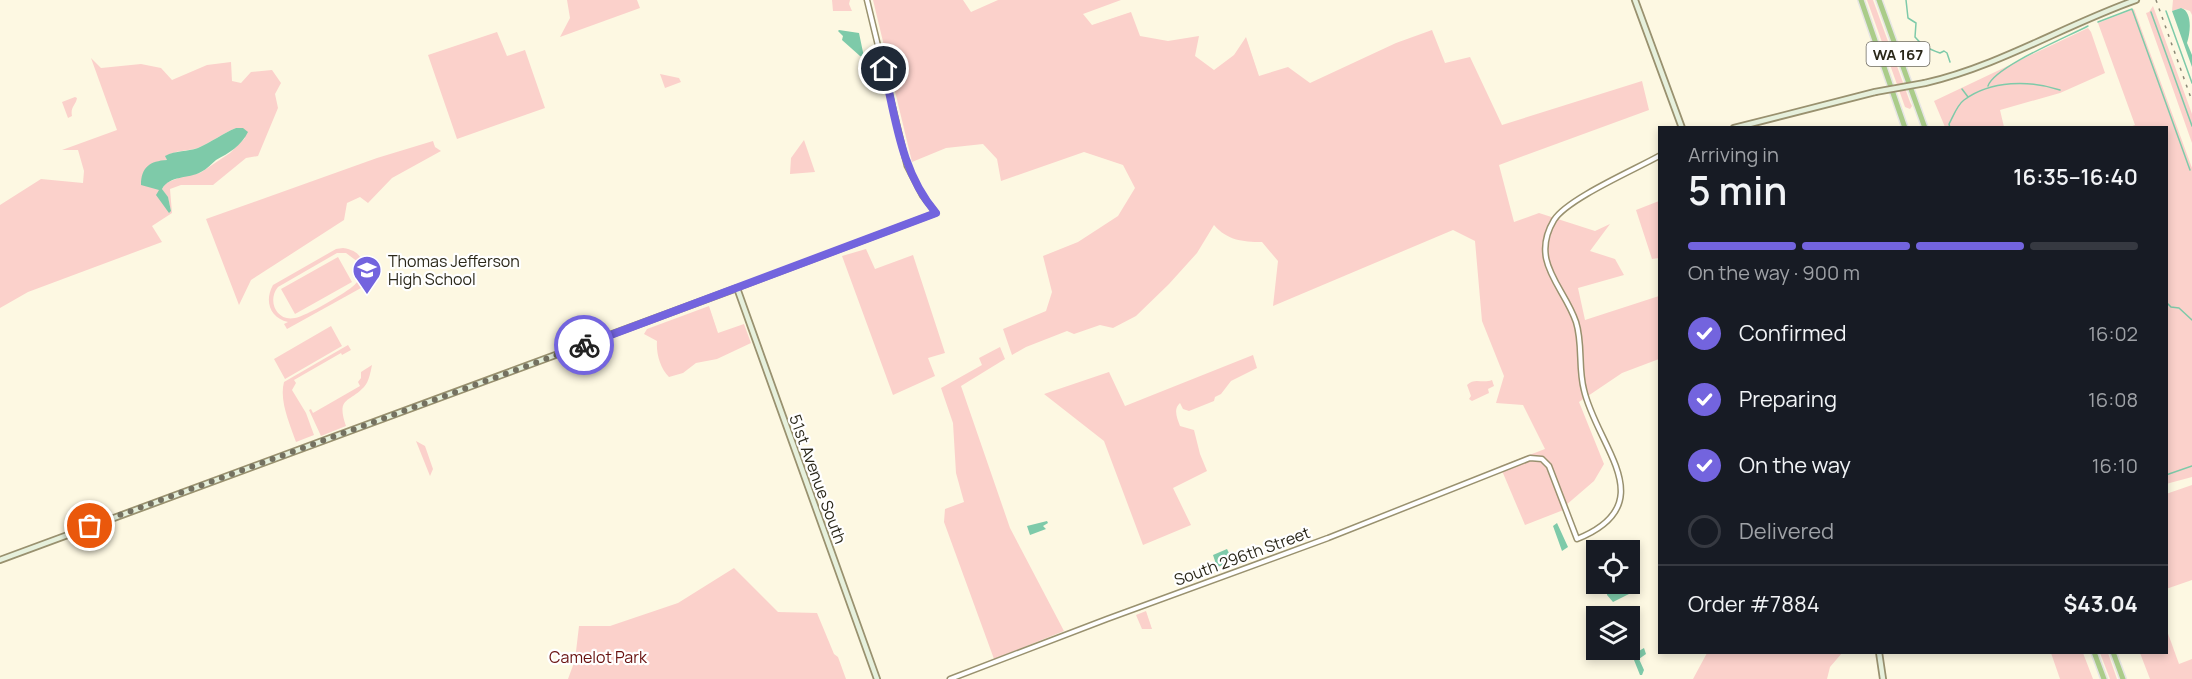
<!DOCTYPE html>
<meta charset="utf-8">
<style>
:root{--surface:#171b24;--page:#242831;--text:#f1f3f6;--muted:#9ea1a6;--line:#363941;--accent:#7364de}
body{margin:0;font-family:Manrope,sans-serif;background:var(--page);color:var(--text);height:100vh;display:flex;flex-direction:column;font-size:22px;white-space:nowrap}
*{box-sizing:border-box;margin:0}
p{font-size:20px;color:var(--muted)}
.icon{flex:none;width:33px;height:33px;fill:none;stroke:currentColor;stroke-width:2;stroke-linecap:round;stroke-linejoin:round}
.map{position:relative;flex:1;overflow:hidden}
.side{position:absolute;left:1658px;top:126px;width:510px;height:528px;display:flex;flex-direction:column;background:var(--surface);border-radius:0px;box-shadow:0 3px 9px #0003}
.side>*{flex:none}
.fabs{position:absolute;left:1586px;top:540px;display:grid;gap:12px}
.fabs a{display:grid;place-items:center;width:54px;height:54px;border-radius:0px;background:var(--surface);box-shadow:0 3px 9px #0003;font-size:30px}
.pin{position:absolute;display:grid;place-items:center;width:51px;height:51px;color:#fff;margin:-26px;border:3px solid #fff;border-radius:50%;box-shadow:0 2px 6px #0007}
.courier{position:absolute;display:grid;place-items:center;width:60px;height:60px;margin:-30px;border:4px solid #7364de;border-radius:50%;background:#fff;color:#222;box-shadow:0 2px 8px #0007}
.head em{font-style:normal;font-weight:600}
.head div{display:flex;flex-direction:column-reverse}
.head{display:flex;align-items:center;justify-content:space-between;height:102px;padding:0 30px}
h1{font-size:39px;font-weight:600;line-height:45px}
.bar{display:grid;grid-template-columns:repeat(4,1fr);gap:9px 6px;align-content:center;height:72px;padding:0 30px}
.bar i{height:8px;border-radius:4px;background:var(--line)}
.bar .active{background:var(--accent)}
.bar p{grid-column:span 4}
.line{display:flex;align-items:center;gap:15px;padding:0 30px;border-top:2px solid var(--line)}
.line div{flex:1}
ol{padding:0 30px;list-style:none}
li{display:flex;align-items:center;gap:18px;height:66px}
li p{margin-inline-start:auto}
li .icon{padding:6px;border-radius:50%;background:var(--accent);color:#fff;stroke-width:4}
li:last-child{color:var(--muted)}
li i{width:33px;height:33px;border:3px solid var(--line);border-radius:50%}
.map>svg:first-child{display:block}
.green{fill:#fbd1cb;fill-rule:evenodd}
.water{fill:#7ecaa9}
.lines{fill:none;stroke-linecap:round;stroke-linejoin:round}
.stream{stroke:#7ecaa9;stroke-width:1.5}
.tertiary-casing{stroke:#99916f;stroke-width:7}
.secondary-casing{stroke:#99916f;stroke-width:8}
.motorway-casing{stroke:#e6e5e4;stroke-width:8}
.tertiary{stroke:#fff;stroke-width:4}
.secondary{stroke:#e6f0dc;stroke-width:4.5}
.motorway{stroke:#aacc89;stroke-width:5}
.rail{stroke:#8c8876;stroke-width:1.5;stroke-dasharray:3 6;stroke-linecap:butt}
.secondary-bridge-casing{stroke:#99916f;stroke-width:8;stroke-linecap:butt}
.secondary-bridge{stroke:#e6f0dc;stroke-width:4.5}
.done{stroke:#747160;stroke-width:6;stroke-dasharray:0 10.8}
.route{stroke:#7364de;stroke-width:8}
.labels{text-anchor:middle;dominant-baseline:central;stroke-width:4.5;stroke-linejoin:round;paint-order:stroke}
.shield{fill:#fff;stroke:#6b685f;stroke-width:1.5}
.shield-label{font-size:15px;font-weight:bold;fill:#2b281a}
.poi-label{font-size:16px;fill:#2b281a;stroke:#fff;text-anchor:start}
.street-label{font-size:16px;fill:#2b281a;stroke:#fff}
.park-label{font-size:16px;fill:#691210;stroke:#fff}
</style>
<div class="map">
<svg width="2192" height="679" viewBox="0 0 2192 679">
<rect width="100%" height="100%" fill="#fdf8e2"/>
<path class="green" d="M 567,0 L 637,0 L 640,8 L 560,37 L 570,18 Z
M 832,0 L 850,0 L 849,4 L 852,11 L 833,11 Z
M 873,0 L 963,0 L 971,12 L 998,0 L 1121,0 L 1083,14 L 1092,25 L 1131,12 L 1140,36 L 1168,41 L 1199,36 L 1195,56 L 1214,70 L 1234,55 L 1246,37 L 1259,76 L 1288,67 L 1310,83 L 1396,43 L 1432,30 L 1445,63 L 1470,57 L 1502,125 L 1642,81 L 1649,110 L 1499,165 L 1514,222 L 1539,213 L 1595,231 L 1610,224 L 1590,251 L 1615,259 L 1624,275 L 1578,288 L 1585,320 L 1659,296 L 1659,359 L 1622,373 L 1579,402 L 1604,464 L 1594,481 L 1565,506 L 1566,509 L 1525,525 L 1500,466 L 1545,449 L 1523,405 L 1496,403 L 1504,376 L 1482,321 L 1475,241 L 1453,230 L 1273,306 L 1278,261 L 1262,242 C 1242,242 1227,240 1214,225 L 1197,253 L 1169,284 L 1136,316 L 1113,328 L 1100,325 L 1074,334 L 1067,331 L 1026,347 L 1012,355 L 1003,329 L 1046,311 L 1052,292 L 1043,256 L 1078,242 L 1118,216 L 1135,188 L 1123,165 L 1084,152 L 1001,181 L 997,159 L 983,144 L 946,148 L 912,162 Z
M 1867,0 L 1873,0 L 1910,102 L 1912,106 L 1910,109 L 1905,107 Z
M 2173,0 L 2192,0 L 2192,15 L 2190,11 L 2181,8 L 2172,11 Z
M 2153,6 L 2192,114 L 2192,143 L 2146,13 L 2149,12 Z
M 2134,9 L 2192,168 L 2192,477 L 2166,484 L 2166,128 L 2130,127 L 2135,125 L 2098,23 Z
M 2088,28 L 2091,32 L 2105,73 L 2060,93 L 2000,110 L 2004,127 L 1945,127 L 1934,101 Z
M 497,32 L 507,56 L 525,50 L 545,108 L 457,139 L 428,55 Z
M 91,58 L 101,68 L 141,64 L 161,68 L 172,80 L 207,65 L 231,62 L 232,81 L 241,83 L 251,72 L 272,70 L 281,83 L 275,94 L 278,108 L 258,156 L 246,158 L 213,185 L 181,185 L 170,189 L 172,213 L 152,226 L 162,242 L 28,292 L 0,308 L 0,205 L 41,179 L 83,183 L 84,171 L 78,150 L 62,150 L 117,130 ZM 236,128 L 243,128 L 245,138 L 230,153 L 200,173 L 181,177 L 166,183 L 162,189 L 168,198 L 171,211 L 159,190 L 164,161 L 167,160 L 166,156 C 177,150 187,151 198,148 C 212,142 223,133 236,128 Z
M 660,74 L 679,78 L 681,82 L 665,88 Z
M 75,97 L 77,98 C 76,105 70,107 72,116 L 68,118 L 62,102 Z
M 804,140 L 815,172 L 790,174 L 791,158 Z
M 433,141 L 435,147 L 441,151 L 392,178 L 368,203 L 360,197 L 347,203 L 344,220 L 251,280 L 239,305 L 206,219 L 377,158 Z
M 1659,201 L 1659,258 L 1652,259 L 1636,210 Z
M 343,248 C 368,252 360,267 370,283 L 287,329 L 284,324 L 288,322 C 270,318 264,301 273,285 L 336,249 ZM 337,253 L 346,253 L 358,262 L 361,276 C 358,281 356,284 352,287 C 342,295 306,316 295,318 C 276,322 267,300 278,287 Z
M 866,249 L 875,269 L 913,255 L 945,353 L 928,358 L 935,376 L 893,395 L 842,256 Z
M 338,257 L 352,282 L 295,314 L 281,289 Z
M 709,306 L 718,333 L 744,324 L 751,343 L 717,359 L 696,363 L 683,373 L 669,377 C 660,368 656,353 657,341 L 644,334 L 647,329 Z
M 331,326 L 342,346 L 285,379 L 274,359 Z
M 348,345 L 351,350 L 342,355 L 341,353 L 294,380 L 296,383 L 292,390 L 306,413 L 314,435 L 296,442 C 290,424 279,401 284,382 Z
M 1000,347 L 1005,359 L 961,386 L 1010,528 L 1064,631 L 994,659 L 944,522 L 945,509 L 964,502 L 956,473 L 953,423 L 941,388 L 982,365 L 979,358 Z
M 1253,355 L 1257,368 L 1231,381 L 1221,394 L 1215,397 L 1214,401 L 1189,411 L 1183,409 L 1180,403 C 1173,409 1177,418 1180,426 L 1194,430 L 1200,454 L 1207,471 L 1173,488 L 1191,525 L 1143,545 L 1104,441 L 1044,394 L 1109,372 L 1125,406 Z
M 372,365 C 371,370 369,382 364,387 C 349,403 336,397 346,426 L 321,436 L 309,410 L 311,409 L 313,413 L 360,386 L 358,382 L 361,378 L 361,372 Z
M 1492,380 L 1494,386 L 1488,389 L 1489,393 L 1472,401 L 1469,399 L 1471,396 L 1467,385 C 1475,377 1482,384 1492,380 Z
M 416,441 L 425,446 L 433,469 L 430,476 Z
M 2192,485 L 2192,580 L 2166,589 L 2166,494 Z
M 734,568 L 778,612 L 817,613 L 834,654 L 838,657 L 846,679 L 568,679 L 575,660 L 579,626 L 610,626 L 678,603 Z
M 1146,611 L 1152,629 L 1142,629 L 1136,615 Z
M 2166,628 L 2179,664 L 2192,659 L 2192,679 L 2150,679 L 2140,653 L 2166,652 Z
M 1707,653 L 1707,652 L 1842,653 L 1830,667 L 1827,679 L 1693,679 Z
M 2051,653 L 2083,653 L 2093,679 L 2060,679 Z
M 2100,653 L 2108,653 L 2117,679 L 2110,679 Z"/>
<path class="water" d="M 2181,8 C 2192,11 2191,31 2187,43 L 2192,55 L 2192,67 L 2172,11 Z
M 839,30 L 859,33 L 864,57 L 860,56 L 842,40 L 843,36 L 838,31 Z
M 236,128 L 243,128 L 248,132 C 241,146 229,153 216,160 C 211,164 207,169 201,172 C 188,179 170,175 162,189 L 168,197 L 171,211 L 169,213 L 156,195 L 159,190 L 141,185 C 141,167 150,161 167,160 L 165,156 C 176,150 187,152 198,148 C 212,142 223,133 236,128 Z
M 1047,521 L 1048,523 L 1043,526 L 1046,529 L 1030,535 L 1027,526 Z
M 1557,523 L 1568,547 L 1562,551 L 1553,526 Z
M 1227,549 L 1233,561 L 1224,558 L 1224,565 L 1217,567 L 1213,555 Z
M 1629,578 L 1639,589 L 1613,602 L 1607,595 L 1607,588 L 1610,588 L 1612,584 L 1629,584 Z
M 1644,648 L 1646,654 L 1639,659 L 1644,670 L 1642,675 L 1640,675 L 1632,655 Z"/>
<g class="lines">
<path class="stream" d="M 1906,0 L 1908,18 L 1916,23 L 1915,37 C 1922,46 1929,49 1940,53 L 1944,51 L 1947,53 L 1950,62
M 2166,11 L 2192,83
M 2151,12 L 2192,126
M 2098,22 L 2132,9 L 2190,170
M 1988,86 C 1994,67 2067,37 2088,26
M 1962,89 L 1968,97
M 1950,128 L 1949,124 C 1953,117 1957,105 1964,100 C 1991,80 2030,80 2060,90
M 2166,302 L 2171,307 L 2179,308 L 2192,320
M 2166,475 L 2192,466"/>
<g class="tertiary-casing">
<path id="tertiary" d="M 737,288 L 936,213 L 922,195 L 907,166 L 867,0
M 950,679 L 1107,619 L 1328,538 L 1530,458 L 1542,459 L 1549,466 L 1577,539 C 1664,504 1597,447 1584,390 C 1578,368 1583,344 1576,322 C 1564,286 1529,262 1554,220 C 1567,199 1634,170 1659,156"/>
</g>
<g class="secondary-casing">
<path id="secondary" d="M 1635,0 L 1682,128
M 1925,83 C 1999,66 2065,25 2136,0
M 1734,128 L 1875,92
M 0,560 L 737,288 L 877,679
M 1879,652 L 1883,679"/>
</g>
<g class="motorway-casing">
<path id="motorway" d="M 1861,0 L 1905,128
M 1879,0 L 1925,128
M 2094,652 L 2104,679
M 2113,652 L 2123,679"/>
</g>
<use href="#tertiary" class="tertiary"/>
<use href="#secondary" class="secondary"/>
<use href="#motorway" class="motorway"/>
<path class="rail" d="M 2156,0 L 2192,101"/>
<g class="secondary-bridge-casing">
<path id="secondary-bridge" d="M 1875,92 L 1925,83"/>
</g>
<use href="#secondary-bridge" class="secondary-bridge"/>
</g>
<g class="lines">
<path class="done" d="M 90,526 L 584,345"/>
<path class="route" d="M 584,345 L 936,213 C 901,172 896,120 884,69"/>
</g>
<defs>
<g id="school-pin" transform="scale(1.5)"><path d="M0 17L-7.5 6A9.5 9.5 0 1 1 7.5 6Z" fill="#7364de" stroke="#fff"/><path d="M0-5L7-2L0 1L-7-2ZM-4 1L0 2.5L4 1V4Q0 6-4 4Z" fill="#fff"/></g>
</defs>
<g fill-rule="evenodd">
<use href="#school-pin" x="367" y="270"/>
</g>
<g class="labels">
<rect class="shield" x="1866.5" y="42" width="63" height="24" rx="4.5"/>
<g class="shield-label">
<text x="1898" y="54">WA 167</text>
</g>
<g class="poi-label">
<text x="388" y="261">Thomas Jefferson<tspan x="388" dy="18">High School</tspan></text>
</g>
<g class="street-label">
<text transform="translate(818 479) rotate(70)">51st Avenue South</text>
<text transform="translate(1242 556) rotate(-20)">South 296th Street</text>
</g>
<g class="park-label">
<text x="598" y="657">Camelot Park</text>
</g>
</g>
</svg>
<div class="fabs">
<a><svg class="icon" aria-label="locate" viewBox="0 0 24 24"><circle cx="12" cy="12" r="6"/><path d="M12 2v4M12 18v4M2 12h4M18 12h4"/></svg></a>
<a><svg class="icon" aria-label="layers" viewBox="0 0 24 24"><path d="M12 4l9 5-9 5-9-5zM3 14l9 5 9-5"/></svg></a>
</div>
<div class="pin" style="left:90px;top:526px;background:#ea580c"><svg class="icon" aria-label="bag" viewBox="0 0 24 24"><path d="M5 8h14l-1 12H6zM9 8a3 3 0 0 1 6 0"/></svg></div>
<div class="pin" style="left:884px;top:69px;background:#1f2937"><svg class="icon" aria-label="home" viewBox="0 0 24 24"><path d="M3 11l9-7 9 7M6 9v11h12V9"/></svg></div>
<div class="courier" style="left:584px;top:345px"><svg class="icon" aria-label="bike" viewBox="0 0 24 24"><circle cx="6" cy="16" r="4"/><circle cx="18" cy="16" r="4"/><path d="M6 16l4-8h5l3 8M10 8l3 8H6M13 5h3"/></svg></div>
<section class="side">
<div class="head"><div><h1>5 min</h1><p>Arriving in</p></div><em>16:35–16:40</em></div>
<div class="bar"><i class="active"></i><i class="active"></i><i class="active"></i><i></i><p>On the way · 900 m</p></div>
<ol>
<li><svg class="icon" aria-label="check" viewBox="0 0 24 24"><path d="M5 12l5 5 9-10"/></svg>Confirmed<p>16:02</p></li>
<li><svg class="icon" aria-label="check" viewBox="0 0 24 24"><path d="M5 12l5 5 9-10"/></svg>Preparing<p>16:08</p></li>
<li><svg class="icon" aria-label="check" viewBox="0 0 24 24"><path d="M5 12l5 5 9-10"/></svg>On the way<p>16:10</p></li>
<li><i></i>Delivered</li>
</ol>
<div class="line" style="height:78px"><div>Order #7884</div><b>$43.04</b></div>
</section>
</div>
